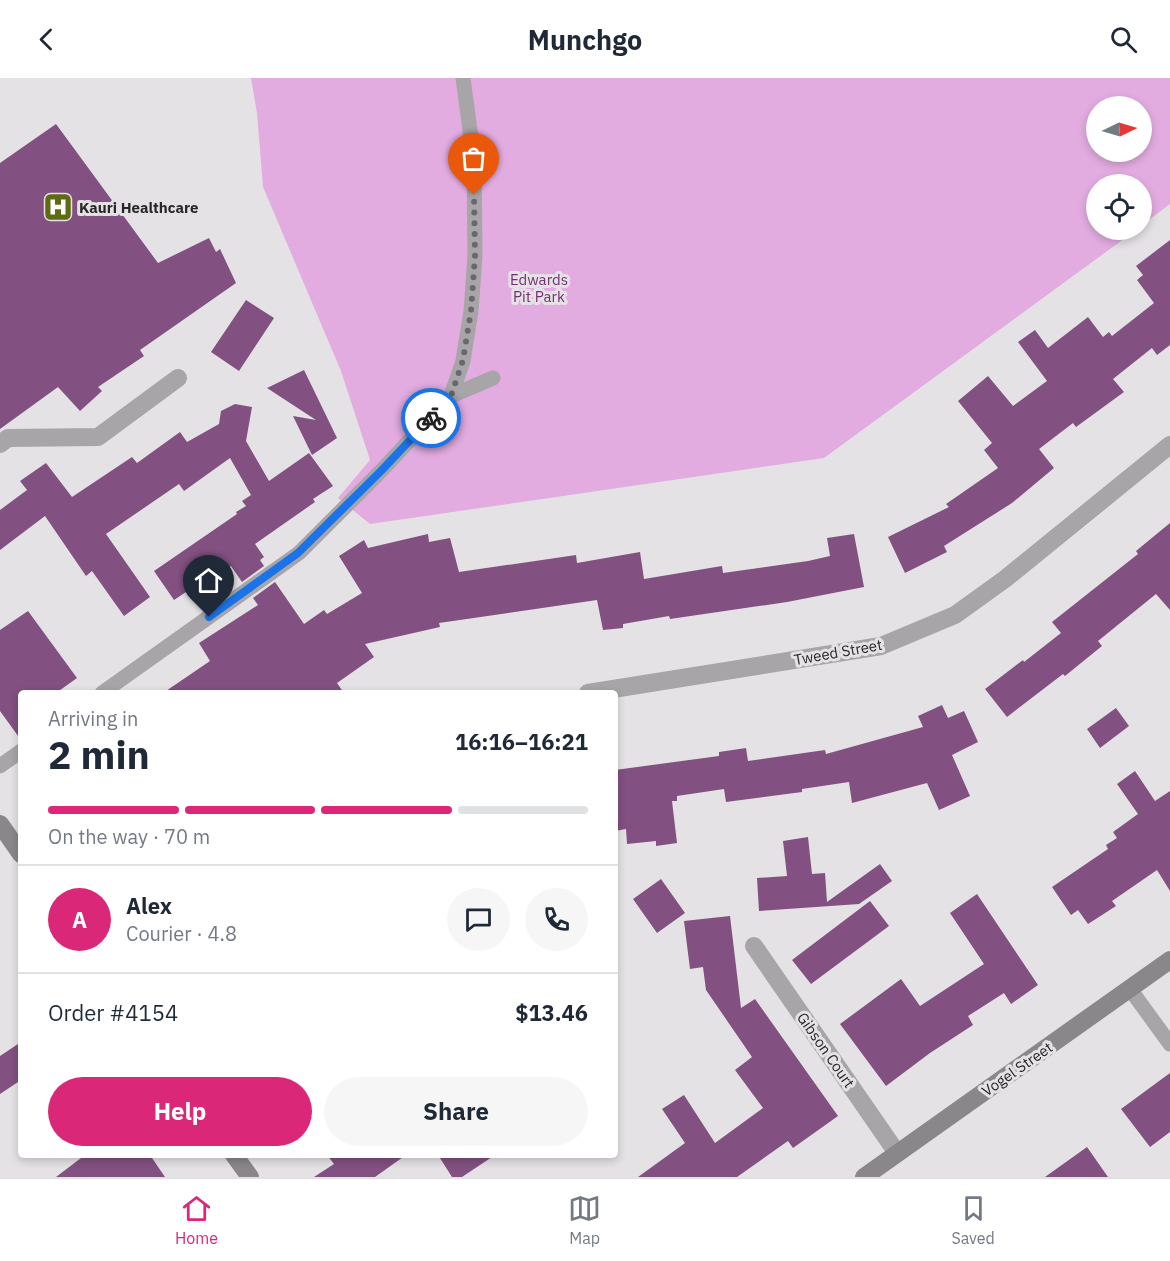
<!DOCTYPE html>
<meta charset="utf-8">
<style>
:root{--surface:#fff;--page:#f6f6f7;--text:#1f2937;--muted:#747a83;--line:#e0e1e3;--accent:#db2777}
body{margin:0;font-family:"IBM Plex Sans",sans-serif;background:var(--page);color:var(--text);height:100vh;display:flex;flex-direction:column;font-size:22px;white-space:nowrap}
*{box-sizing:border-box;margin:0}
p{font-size:20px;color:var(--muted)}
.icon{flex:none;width:33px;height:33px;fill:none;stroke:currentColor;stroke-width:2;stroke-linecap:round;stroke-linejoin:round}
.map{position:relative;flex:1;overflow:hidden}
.drawer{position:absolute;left:18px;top:612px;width:600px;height:468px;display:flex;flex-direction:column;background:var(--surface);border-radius:6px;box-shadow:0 3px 9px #0003}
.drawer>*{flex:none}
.needle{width:39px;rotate:85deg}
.fabs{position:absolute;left:1086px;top:18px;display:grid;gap:12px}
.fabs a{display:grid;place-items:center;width:66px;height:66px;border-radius:50%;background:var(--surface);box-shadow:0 3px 9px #0003;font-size:30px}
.pin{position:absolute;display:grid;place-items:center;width:51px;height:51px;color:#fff;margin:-62px -26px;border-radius:50% 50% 50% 0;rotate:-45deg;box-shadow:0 0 6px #0007}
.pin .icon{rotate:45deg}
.courier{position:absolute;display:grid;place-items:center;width:60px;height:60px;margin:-30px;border:4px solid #1a73e8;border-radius:50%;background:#fff;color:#222;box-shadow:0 2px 8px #0007}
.summary em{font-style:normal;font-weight:700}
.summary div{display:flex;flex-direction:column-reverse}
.summary{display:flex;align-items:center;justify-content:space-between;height:102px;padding:0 30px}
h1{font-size:39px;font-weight:700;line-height:45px}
.bar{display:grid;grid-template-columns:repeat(4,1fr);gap:9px 6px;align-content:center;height:72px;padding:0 30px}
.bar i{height:8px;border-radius:4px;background:var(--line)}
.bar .selected{background:var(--accent)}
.bar p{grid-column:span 4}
.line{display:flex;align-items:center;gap:15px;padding:0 30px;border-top:2px solid var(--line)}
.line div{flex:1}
.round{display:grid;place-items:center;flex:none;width:63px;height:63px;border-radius:32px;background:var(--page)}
.action{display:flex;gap:12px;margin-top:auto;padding:12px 30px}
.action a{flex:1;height:69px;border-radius:36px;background:var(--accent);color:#fff;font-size:24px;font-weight:700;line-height:69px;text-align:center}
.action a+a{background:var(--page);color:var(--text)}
header{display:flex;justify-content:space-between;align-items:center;height:78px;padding:0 30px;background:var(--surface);font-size:27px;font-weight:700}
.dock{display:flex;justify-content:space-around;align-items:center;height:84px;border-top:2px solid var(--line);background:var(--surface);font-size:16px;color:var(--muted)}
.dock a{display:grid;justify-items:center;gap:3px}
.dock .selected{color:var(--accent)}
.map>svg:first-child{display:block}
.green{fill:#e2ace0;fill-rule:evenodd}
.building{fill:#825081}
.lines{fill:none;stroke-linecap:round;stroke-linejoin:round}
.service{stroke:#a7a5a7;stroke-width:15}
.minor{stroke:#a7a5a7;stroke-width:18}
.secondary{stroke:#898789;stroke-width:18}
.done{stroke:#6a686a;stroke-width:6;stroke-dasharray:0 10.8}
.route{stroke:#1a73e8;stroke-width:8}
.labels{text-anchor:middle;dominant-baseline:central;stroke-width:6;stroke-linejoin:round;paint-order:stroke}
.poi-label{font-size:15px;font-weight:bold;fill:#282728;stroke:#e5e2e5;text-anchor:start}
.park-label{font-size:15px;fill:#723072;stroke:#e5e2e5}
.street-label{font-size:15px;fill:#282728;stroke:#e5e2e5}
</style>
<header><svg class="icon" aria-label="back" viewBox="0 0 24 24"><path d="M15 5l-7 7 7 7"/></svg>Munchgo<svg class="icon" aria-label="search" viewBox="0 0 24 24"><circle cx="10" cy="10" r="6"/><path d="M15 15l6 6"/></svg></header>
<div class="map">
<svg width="1170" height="1099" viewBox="0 0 1170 1099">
<rect width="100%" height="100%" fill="#e5e2e5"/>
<path class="green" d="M 251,0 L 1170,0 L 1170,126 L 1142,147 L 1142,106 L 1096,106 L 1096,152 L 1136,152 L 824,380 L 370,446 L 338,420 L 370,382 L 341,293 L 263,109 L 257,35 ZM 1096,28 L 1142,28 L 1142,74 L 1096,74 Z"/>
<path class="building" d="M 56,46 L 158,185 L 209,160 L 216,174 L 220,171 L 236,205 L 140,272 L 144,278 L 98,309 L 102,313 L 80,333 L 58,309 L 0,351 L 0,85 Z
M 1170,162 L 1170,267 L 1157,277 L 1152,270 L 1113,301 L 1124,314 L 1076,349 L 1073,345 L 1039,371 L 1054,390 L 1012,425 L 944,468 L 947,474 L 905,495 L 888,459 L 949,429 L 946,426 L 998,390 L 984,372 L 992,365 L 958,323 L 988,298 L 1013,328 L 1047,303 L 1018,264 L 1035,252 L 1048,270 L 1088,239 L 1103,259 L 1109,254 L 1112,258 L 1154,225 L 1137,202 L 1143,197 L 1136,188 Z
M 246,222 L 274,240 L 239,293 L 211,274 Z
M 304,292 L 337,360 L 312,377 L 293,338 L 316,342 L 267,310 Z
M 235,326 L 252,329 L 246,363 L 269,403 L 309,375 L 333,408 L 313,421 L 315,424 L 255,466 L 264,479 L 260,482 L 264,488 L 242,504 L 231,488 L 191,515 L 189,512 L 174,522 L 154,493 L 237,436 L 236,434 L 246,428 L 242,423 L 251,417 L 230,380 L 184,413 L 179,406 L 106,456 L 150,519 L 124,538 L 92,493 L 86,498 L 45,438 L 0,472 L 0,432 L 27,412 L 20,403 L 46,385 L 72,419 L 132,379 L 137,385 L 180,354 L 187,364 L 219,346 L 221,333 Z
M 1170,445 L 1170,532 L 1156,516 L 1098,563 L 1102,568 L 1065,598 L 1063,596 L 1007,639 L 985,611 L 1023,582 L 1024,584 L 1061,555 L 1052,544 L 1138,476 L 1136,473 Z
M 428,456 L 429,464 L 450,460 L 459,494 L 576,477 L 577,485 L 640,474 L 644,501 L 722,488 L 723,495 L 808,483 L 830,478 L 827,460 L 854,456 L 864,509 L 787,524 L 670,541 L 669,538 L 623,546 L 623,550 L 603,552 L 597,522 L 439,545 L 440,549 L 365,566 L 374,579 L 337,605 L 344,615 L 163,615 L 210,583 L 199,565 L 258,527 L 253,520 L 275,504 L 304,546 L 324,532 L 327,536 L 362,515 L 339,478 L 364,462 L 368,470 Z
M 28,533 L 77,600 L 56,615 L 21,615 L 21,662 L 0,633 L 0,552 Z
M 942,627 L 948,640 L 964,633 L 978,664 L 952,677 L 970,718 L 939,732 L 927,705 L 852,725 L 849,704 L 802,711 L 802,714 L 726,724 L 724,711 L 677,718 L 677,723 L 672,723 L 677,765 L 656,768 L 656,763 L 627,766 L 626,751 L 615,753 L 615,692 L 719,678 L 719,674 L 746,670 L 748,683 L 825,672 L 826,676 L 923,649 L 918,638 Z
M 1116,630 L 1129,648 L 1100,670 L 1087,651 Z
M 1135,693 L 1155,723 L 1170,713 L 1170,813 L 1157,792 L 1112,823 L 1116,828 L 1088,846 L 1078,832 L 1071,837 L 1052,809 L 1108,771 L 1106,767 L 1117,760 L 1113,754 L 1138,736 L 1117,706 Z
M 808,759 L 812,796 L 825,795 L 827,824 L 880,786 L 892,803 L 859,826 L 759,833 L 757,800 L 787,798 L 783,763 Z
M 661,801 L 685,835 L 657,855 L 633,821 Z
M 977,816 L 1038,907 L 1011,926 L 1004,915 L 968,938 L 973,947 L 930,975 L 886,1008 L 840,946 L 901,901 L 920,928 L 984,886 L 950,835 Z
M 870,823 L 889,848 L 811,906 L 792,882 Z
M 730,838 L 741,930 L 755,921 L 838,1038 L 793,1070 L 788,1063 L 737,1099 L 638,1099 L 685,1065 L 662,1031 L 684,1017 L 715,1065 L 763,1030 L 735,992 L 752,979 L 706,912 L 703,889 L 690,891 L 684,843 Z
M 21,964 L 21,1002 L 0,1016 L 0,978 Z
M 1170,995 L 1170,1054 L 1150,1069 L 1121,1031 Z
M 1087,1069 L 1108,1099 L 1045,1099 Z
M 85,1077 L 150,1077 L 165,1099 L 56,1099 Z
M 327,1077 L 406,1077 L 375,1099 L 314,1099 L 334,1086 Z
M 438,1077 L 495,1077 L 462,1099 L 452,1099 Z"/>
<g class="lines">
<path class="service" d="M 451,318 L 493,300
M 102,615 L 299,475 L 381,393 L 451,318 L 463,283 L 471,233 L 475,178 L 474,82 L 463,0
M 0,688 L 21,673
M 1130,911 L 1170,966"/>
<path class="minor" d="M 0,366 L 8,360 L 98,359 L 178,300
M 588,615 L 881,568 L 955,537 L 1005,501 L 1170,367
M 754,868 L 897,1075"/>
<path class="secondary" d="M 0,746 L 21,776
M 234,1077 L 250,1099
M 864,1099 L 1170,882"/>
</g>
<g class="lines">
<path class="done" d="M 431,340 L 451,318 L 463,282 L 471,233 L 475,178 L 474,117"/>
<path class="route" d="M 209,539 L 298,475 L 381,393 L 431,340"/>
</g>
<defs>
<g id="hospital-square" transform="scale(1.5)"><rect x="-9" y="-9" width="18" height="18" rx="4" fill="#5f6b12" stroke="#e5e2e5"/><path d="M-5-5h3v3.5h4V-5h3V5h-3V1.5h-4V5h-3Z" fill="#fff"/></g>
</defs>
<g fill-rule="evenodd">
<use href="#hospital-square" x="58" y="129"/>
</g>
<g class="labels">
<g class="poi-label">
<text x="79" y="129">Kauri Healthcare</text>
</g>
<g class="park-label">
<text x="539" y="201">Edwards<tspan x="539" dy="17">Pit Park</tspan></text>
</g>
<g class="street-label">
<text transform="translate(838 574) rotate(-10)">Tweed Street</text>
<text transform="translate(826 972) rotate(55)">Gibson Court</text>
<text transform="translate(1017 991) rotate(-35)">Vogel Street</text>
</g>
</g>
</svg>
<div class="fabs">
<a><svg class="needle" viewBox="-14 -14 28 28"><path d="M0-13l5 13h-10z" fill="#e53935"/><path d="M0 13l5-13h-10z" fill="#747a83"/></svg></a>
<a><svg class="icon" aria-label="locate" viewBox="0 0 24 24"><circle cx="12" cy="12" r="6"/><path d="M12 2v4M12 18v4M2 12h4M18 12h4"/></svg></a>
</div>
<div class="pin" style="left:474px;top:117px;background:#ea580c"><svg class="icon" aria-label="bag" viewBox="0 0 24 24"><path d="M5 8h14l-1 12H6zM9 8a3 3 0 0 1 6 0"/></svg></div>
<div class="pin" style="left:209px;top:539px;background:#1f2937"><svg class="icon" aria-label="home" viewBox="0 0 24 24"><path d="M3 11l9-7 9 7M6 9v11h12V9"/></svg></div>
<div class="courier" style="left:431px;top:340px"><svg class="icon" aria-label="bike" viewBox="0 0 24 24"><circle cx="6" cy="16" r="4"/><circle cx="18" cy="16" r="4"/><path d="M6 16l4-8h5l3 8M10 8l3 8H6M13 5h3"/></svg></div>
<section class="drawer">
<div class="summary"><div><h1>2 min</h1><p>Arriving in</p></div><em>16:16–16:21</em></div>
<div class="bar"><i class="selected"></i><i class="selected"></i><i class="selected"></i><i></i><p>On the way · 70 m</p></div>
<div class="line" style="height:108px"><b class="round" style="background:var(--accent);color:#fff">A</b><div><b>Alex</b><p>Courier · 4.8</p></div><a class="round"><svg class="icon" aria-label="chat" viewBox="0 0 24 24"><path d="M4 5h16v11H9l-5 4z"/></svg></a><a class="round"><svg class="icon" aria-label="phone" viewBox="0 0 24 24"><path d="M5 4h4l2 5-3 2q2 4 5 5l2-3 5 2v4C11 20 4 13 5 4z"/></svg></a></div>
<div class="line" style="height:78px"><div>Order #4154</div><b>$13.46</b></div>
<div class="action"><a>Help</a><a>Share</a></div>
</section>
</div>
<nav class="dock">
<a class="selected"><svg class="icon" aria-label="home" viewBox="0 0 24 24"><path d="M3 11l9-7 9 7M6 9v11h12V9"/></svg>Home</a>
<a><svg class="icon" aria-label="map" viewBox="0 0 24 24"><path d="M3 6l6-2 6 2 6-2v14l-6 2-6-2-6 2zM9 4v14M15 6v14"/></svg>Map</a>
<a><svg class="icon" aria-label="saved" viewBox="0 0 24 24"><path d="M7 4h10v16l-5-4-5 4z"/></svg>Saved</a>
</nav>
